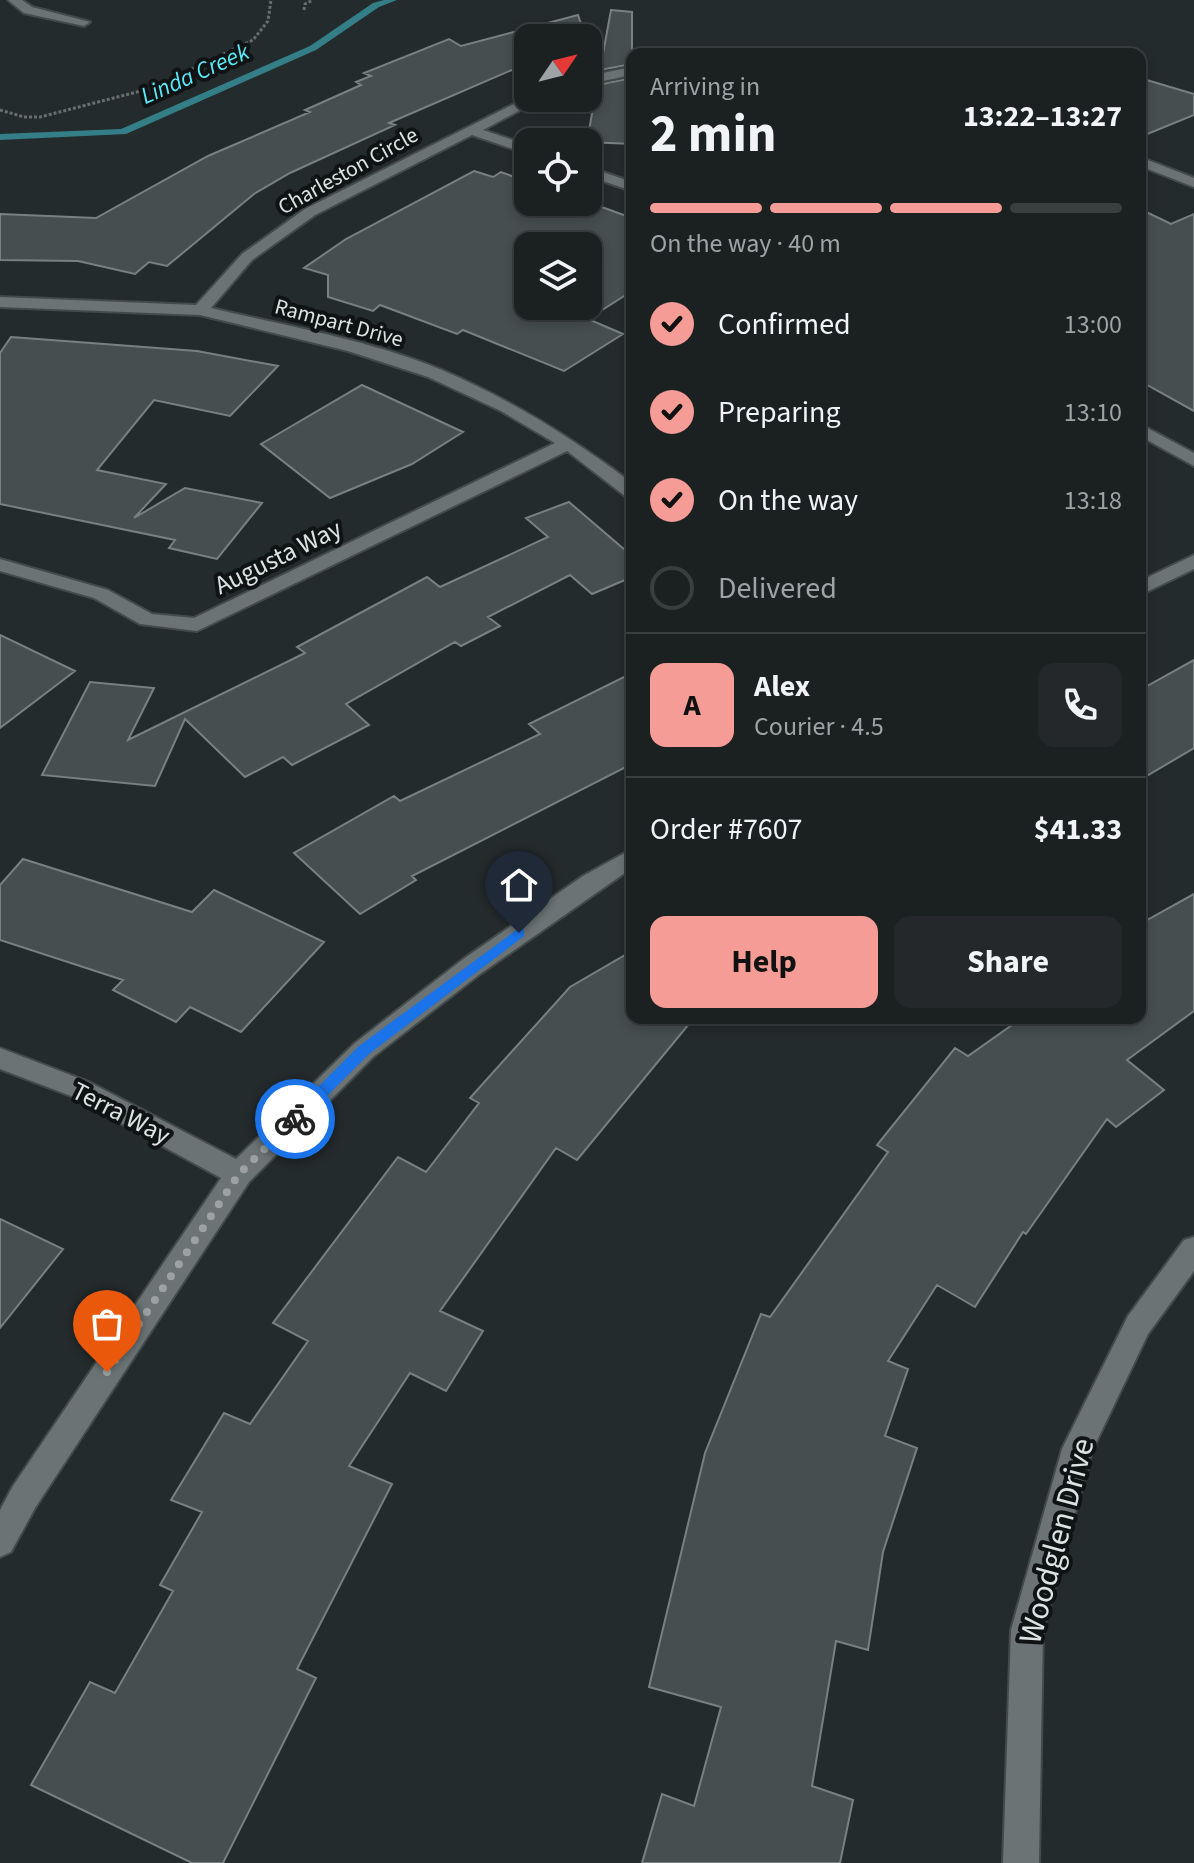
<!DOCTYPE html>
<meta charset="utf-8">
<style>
:root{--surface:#1b2021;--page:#24282a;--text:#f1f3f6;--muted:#a0a3a5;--line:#393e3f;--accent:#f59c96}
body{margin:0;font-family:"Source Sans 3",sans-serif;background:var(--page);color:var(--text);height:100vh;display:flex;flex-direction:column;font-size:30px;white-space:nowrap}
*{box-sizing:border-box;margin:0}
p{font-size:26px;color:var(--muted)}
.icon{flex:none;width:44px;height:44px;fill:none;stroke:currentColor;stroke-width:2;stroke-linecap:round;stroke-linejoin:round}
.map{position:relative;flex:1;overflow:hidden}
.drawer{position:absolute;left:626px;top:48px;width:520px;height:976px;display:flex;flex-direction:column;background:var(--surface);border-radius:16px;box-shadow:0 4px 12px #0003,0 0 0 2px var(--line)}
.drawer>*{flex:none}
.needle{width:52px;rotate:55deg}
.buttons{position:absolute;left:514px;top:24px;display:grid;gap:16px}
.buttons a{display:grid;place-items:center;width:88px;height:88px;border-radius:16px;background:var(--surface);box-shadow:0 4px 12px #0003,0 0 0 2px var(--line);font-size:40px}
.pin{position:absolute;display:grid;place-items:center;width:68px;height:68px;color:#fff;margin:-82px -34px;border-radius:50% 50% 50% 0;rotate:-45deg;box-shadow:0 0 8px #0007}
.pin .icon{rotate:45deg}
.courier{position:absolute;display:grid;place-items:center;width:80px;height:80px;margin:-40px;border:6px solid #1a73e8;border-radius:50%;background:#fff;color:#222;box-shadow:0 2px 10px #0007}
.head em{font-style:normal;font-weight:700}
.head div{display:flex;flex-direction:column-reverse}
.head{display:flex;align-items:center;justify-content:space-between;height:136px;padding:0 24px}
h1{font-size:52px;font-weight:700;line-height:60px}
.bar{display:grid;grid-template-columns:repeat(4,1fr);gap:12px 8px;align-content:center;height:96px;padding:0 24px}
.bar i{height:10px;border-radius:6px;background:var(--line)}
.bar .on{background:var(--accent)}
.bar p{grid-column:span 4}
.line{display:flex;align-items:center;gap:20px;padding:0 24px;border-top:2px solid var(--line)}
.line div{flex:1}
.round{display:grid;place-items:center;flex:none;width:84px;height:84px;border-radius:16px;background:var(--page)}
ol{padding:0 24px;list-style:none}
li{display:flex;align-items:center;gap:24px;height:88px}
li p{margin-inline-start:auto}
li .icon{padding:8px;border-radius:50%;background:var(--accent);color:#111;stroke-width:4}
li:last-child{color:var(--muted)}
li i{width:44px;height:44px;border:4px solid var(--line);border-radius:50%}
.primary-button{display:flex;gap:16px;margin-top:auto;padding:16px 24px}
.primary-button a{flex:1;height:92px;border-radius:16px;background:var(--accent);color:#111;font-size:32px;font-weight:700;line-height:92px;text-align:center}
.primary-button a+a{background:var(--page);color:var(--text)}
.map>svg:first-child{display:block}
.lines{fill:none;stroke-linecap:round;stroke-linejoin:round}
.stream{fill:#347f87;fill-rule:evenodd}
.building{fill:#464e4f;stroke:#788182;stroke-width:2;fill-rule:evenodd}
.minor-casing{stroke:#434a4a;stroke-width:4}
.path{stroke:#676e6e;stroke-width:3;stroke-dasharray:3 2;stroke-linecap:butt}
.minor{fill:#6b7374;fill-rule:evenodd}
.route{fill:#1a73e8}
.done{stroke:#9ca2a2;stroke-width:8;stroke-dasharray:0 14.4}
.labels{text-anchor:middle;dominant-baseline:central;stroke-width:8;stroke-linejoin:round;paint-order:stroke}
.far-street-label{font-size:22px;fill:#dde2e2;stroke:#101314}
.far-water-label{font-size:24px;font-style:italic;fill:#59e9f7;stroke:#101314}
.street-label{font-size:26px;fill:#dde2e2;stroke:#101314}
.near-street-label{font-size:32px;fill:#dde2e2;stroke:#101314}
</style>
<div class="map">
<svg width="1194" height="1863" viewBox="0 0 1194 1863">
<rect width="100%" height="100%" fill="#242b2c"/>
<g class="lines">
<path class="stream" d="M 384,0 L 397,0 L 379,7 L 316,50 L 126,134 L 0,140 L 0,134 L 121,129 L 310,46 L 373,3 Z"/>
</g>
<path class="building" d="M 611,10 L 632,12 L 632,64 L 600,70 Z
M 578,15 L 586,38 L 528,38 L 528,63 L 389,123 L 395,125 L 290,173 L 254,194 L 167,266 L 149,262 L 135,274 L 78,261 L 0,260 L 0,214 L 96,218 L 208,156 L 310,112 L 305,110 L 361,85 L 356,82 L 371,76 L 364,73 L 449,39 L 461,46 Z
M 632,78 L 632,144 L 587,142 L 597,85 Z
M 1140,78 L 1194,94 L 1194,115 L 1140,137 Z
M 474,171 L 493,177 L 501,172 L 528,182 L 528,202 L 588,202 L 632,218 L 632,291 L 588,319 L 623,334 L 564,371 L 463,330 L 457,334 L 380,305 L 373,311 L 328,297 L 328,275 L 304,268 L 346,239 ZM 528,246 L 588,246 L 588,306 L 528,306 Z
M 1140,209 L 1171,224 L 1194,214 L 1194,411 L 1140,381 Z
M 11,337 L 197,351 L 278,366 L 230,416 L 154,400 L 97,470 L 166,484 L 134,518 L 185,488 L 262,503 L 217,559 L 169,548 L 175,540 L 0,504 L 0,353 Z
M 362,385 L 463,432 L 412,464 L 330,498 L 261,444 Z
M 569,502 L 632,556 L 632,577 L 592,594 L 570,575 L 488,617 L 500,626 L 461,646 L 455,642 L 346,704 L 369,725 L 292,765 L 283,757 L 245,777 L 185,719 L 155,786 L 42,775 L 90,682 L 154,688 L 128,740 L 305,653 L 297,647 L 427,577 L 440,587 L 548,537 L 526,518 Z
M 0,635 L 75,671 L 0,728 Z
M 1194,660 L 1194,748 L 1140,780 L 1140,690 Z
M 632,673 L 632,764 L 412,876 L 416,880 L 360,914 L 294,853 L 394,796 L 400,801 L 540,734 L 529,724 Z
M 23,859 L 192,912 L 214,890 L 324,942 L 241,1032 L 190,1007 L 176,1022 L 113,990 L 123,980 L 0,940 L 0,885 Z
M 1194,894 L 1194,1011 L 1127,1060 L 1164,1090 L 1116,1127 L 1107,1119 L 1026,1234 L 1023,1232 L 975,1307 L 937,1285 L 888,1361 L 908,1369 L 885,1436 L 917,1448 L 883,1552 L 868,1650 L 836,1641 L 812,1786 L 853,1800 L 840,1863 L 642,1863 L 662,1794 L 694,1806 L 721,1707 L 649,1687 L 705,1453 L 761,1314 L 770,1317 L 888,1152 L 877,1145 L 955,1048 L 968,1056 L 1022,1018 L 1140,1018 L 1140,924 Z
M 632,951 L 632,1018 L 694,1018 L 577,1160 L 556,1148 L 440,1311 L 483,1331 L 446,1391 L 410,1373 L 349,1466 L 392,1484 L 297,1669 L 316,1678 L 223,1863 L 192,1863 L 31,1785 L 90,1682 L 115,1693 L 173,1591 L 160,1585 L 202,1512 L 171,1500 L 224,1413 L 250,1424 L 308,1341 L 273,1323 L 398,1157 L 426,1172 L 479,1103 L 470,1098 L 570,987 Z
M 0,1219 L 63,1249 L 0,1328 Z"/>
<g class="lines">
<g class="minor-casing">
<path id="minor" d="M 8,0 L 22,0 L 32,7 L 90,22 L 84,26 L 24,13 Z
M 632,67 L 632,75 L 588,84 L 588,76 Z
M 528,97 L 543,98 L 483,130 L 528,145 L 528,154 L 472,135 L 315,215 L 252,260 L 211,308 C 287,326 369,340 442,370 C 512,400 572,438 632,483 L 632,498 L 625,496 L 567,451 L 197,631 L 140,624 L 94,598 L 0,571 L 0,559 L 108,590 L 152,614 L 194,618 L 555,443 L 501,411 L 428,377 L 348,351 L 200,315 L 0,307 L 0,297 L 196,305 L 242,254 L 305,209 Z
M 1140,157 L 1194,178 L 1194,187 L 1140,166 Z
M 588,167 L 632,182 L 632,191 L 588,176 Z
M 1140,424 L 1194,453 L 1194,466 L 1140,436 Z
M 1194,555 L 1194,569 L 1140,595 L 1140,581 Z
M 632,849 L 632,868 L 480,974 L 373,1057 L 249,1182 L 35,1508 L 11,1552 L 0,1557 L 0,1510 L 13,1486 L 221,1178 L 71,1096 L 0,1069 L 0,1048 L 89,1082 L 236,1159 L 355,1043 L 462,960 L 583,876 Z
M 1194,1237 L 1194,1271 L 1148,1334 L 1092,1451 L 1043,1630 L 1039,1863 L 1003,1863 L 1011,1630 L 1062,1449 L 1128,1316 L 1184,1240 Z"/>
</g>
<path class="path" d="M 304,10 L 305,4 L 313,0
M 0,110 L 24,117 L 40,117 L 152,88 L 253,40 L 268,21 L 271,0"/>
<use href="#minor" class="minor"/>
</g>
<path class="route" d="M 519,928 L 524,929 L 524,936 L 369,1054 L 300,1123 L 290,1123 L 290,1115 L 359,1046 Z"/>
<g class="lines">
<path class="done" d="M 107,1372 L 239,1174 L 295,1119"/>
</g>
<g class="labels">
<g class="far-street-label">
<text transform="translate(348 171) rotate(-29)">Charleston Circle</text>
<text transform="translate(339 323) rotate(15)">Rampart Drive</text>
</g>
<g class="far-water-label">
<text transform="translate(195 74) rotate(-24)">Linda Creek</text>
</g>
<g class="street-label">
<text transform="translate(278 557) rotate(-26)">Augusta Way</text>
<text transform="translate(121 1113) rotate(27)">Terra Way</text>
</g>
<g class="near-street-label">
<text transform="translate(1057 1541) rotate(-75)">Woodglen Drive</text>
</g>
</g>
</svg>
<div class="buttons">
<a><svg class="needle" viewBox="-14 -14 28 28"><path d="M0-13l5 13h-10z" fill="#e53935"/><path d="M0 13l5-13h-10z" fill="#a0a3a5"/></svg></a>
<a><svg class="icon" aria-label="locate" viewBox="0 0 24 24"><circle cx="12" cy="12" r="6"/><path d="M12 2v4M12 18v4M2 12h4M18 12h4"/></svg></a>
<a><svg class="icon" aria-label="layers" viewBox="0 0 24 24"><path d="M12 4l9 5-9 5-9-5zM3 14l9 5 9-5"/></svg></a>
</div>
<div class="pin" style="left:107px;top:1372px;background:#ea580c"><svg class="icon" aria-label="bag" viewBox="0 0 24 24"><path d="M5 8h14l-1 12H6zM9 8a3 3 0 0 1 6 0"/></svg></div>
<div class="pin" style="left:519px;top:933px;background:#1f2937"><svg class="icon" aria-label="home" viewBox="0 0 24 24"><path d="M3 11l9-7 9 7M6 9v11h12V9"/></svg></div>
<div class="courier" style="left:295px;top:1119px"><svg class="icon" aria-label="bike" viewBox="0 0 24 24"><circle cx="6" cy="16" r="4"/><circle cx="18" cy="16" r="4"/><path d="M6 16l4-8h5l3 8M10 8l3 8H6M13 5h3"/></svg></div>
<section class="drawer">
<div class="head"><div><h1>2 min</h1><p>Arriving in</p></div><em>13:22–13:27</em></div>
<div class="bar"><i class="on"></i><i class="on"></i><i class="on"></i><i></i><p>On the way · 40 m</p></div>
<ol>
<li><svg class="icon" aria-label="check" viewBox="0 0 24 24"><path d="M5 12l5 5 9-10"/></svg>Confirmed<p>13:00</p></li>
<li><svg class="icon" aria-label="check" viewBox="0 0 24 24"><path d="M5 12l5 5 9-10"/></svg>Preparing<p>13:10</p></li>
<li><svg class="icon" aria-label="check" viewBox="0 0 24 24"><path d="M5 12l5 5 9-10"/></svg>On the way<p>13:18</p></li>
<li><i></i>Delivered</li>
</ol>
<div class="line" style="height:144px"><b class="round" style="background:var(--accent);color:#111">A</b><div><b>Alex</b><p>Courier · 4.5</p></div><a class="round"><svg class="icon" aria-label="phone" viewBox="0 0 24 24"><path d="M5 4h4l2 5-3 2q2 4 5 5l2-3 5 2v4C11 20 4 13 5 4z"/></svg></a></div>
<div class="line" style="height:104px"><div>Order #7607</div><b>$41.33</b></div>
<div class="primary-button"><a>Help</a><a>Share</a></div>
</section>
</div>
